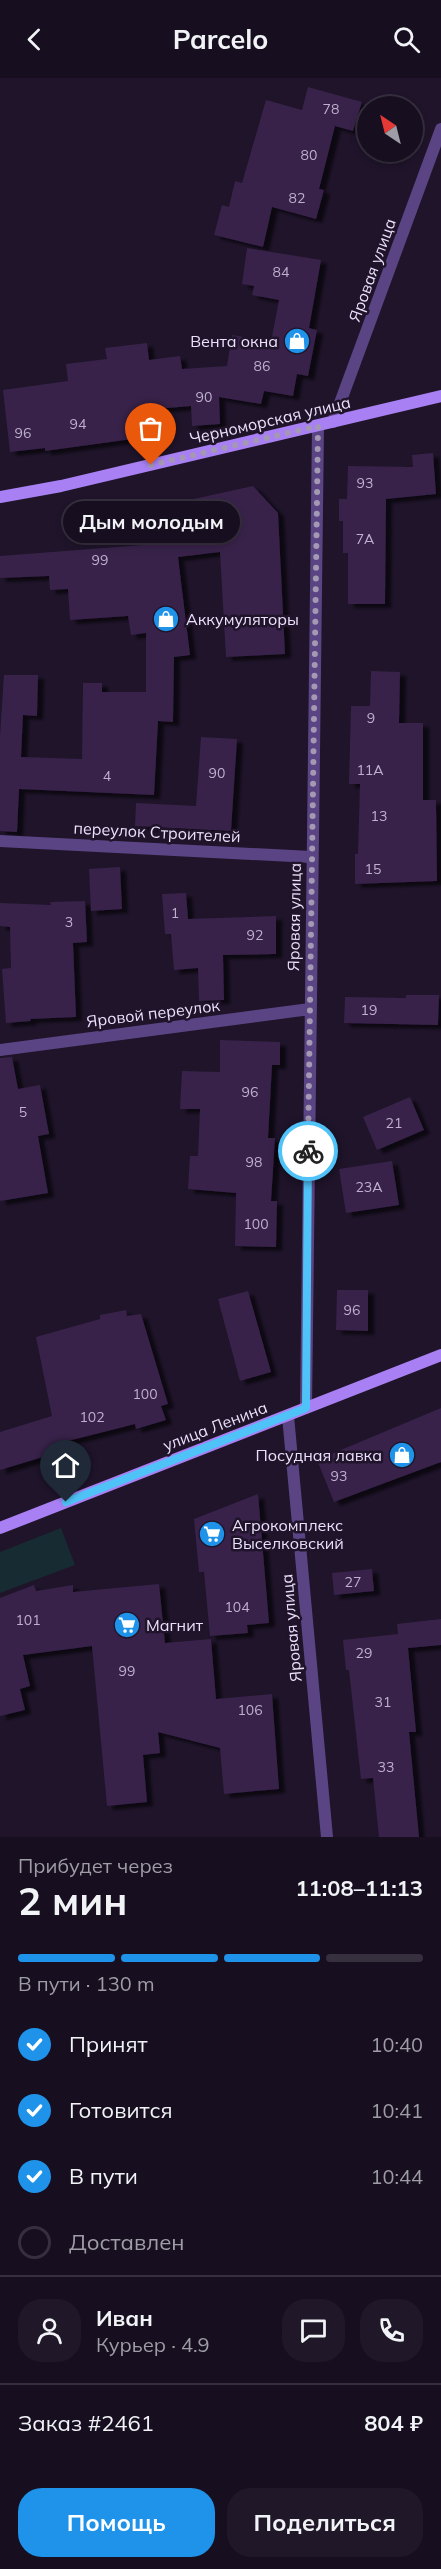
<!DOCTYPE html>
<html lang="ru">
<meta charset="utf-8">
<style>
:root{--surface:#170f20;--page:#201829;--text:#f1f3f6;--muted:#9e9ca5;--line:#362f3e;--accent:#1e93e9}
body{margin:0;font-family:Mulish,sans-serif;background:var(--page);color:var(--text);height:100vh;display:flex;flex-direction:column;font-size:22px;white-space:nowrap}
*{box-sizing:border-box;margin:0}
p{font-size:20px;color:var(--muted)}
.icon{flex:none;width:33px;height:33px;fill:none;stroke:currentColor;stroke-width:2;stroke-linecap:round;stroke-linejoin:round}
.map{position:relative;height:1759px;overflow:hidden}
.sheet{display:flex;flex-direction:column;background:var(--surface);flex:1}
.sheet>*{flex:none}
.needle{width:39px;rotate:325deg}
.fabs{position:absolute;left:357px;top:18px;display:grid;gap:12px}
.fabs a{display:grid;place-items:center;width:66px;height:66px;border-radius:50%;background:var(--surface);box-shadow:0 3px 9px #0003,0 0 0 2px var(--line);font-size:30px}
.pin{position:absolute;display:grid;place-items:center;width:51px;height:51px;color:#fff;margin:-62px -26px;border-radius:50% 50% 50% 0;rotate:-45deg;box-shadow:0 0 6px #0007}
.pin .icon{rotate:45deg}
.courier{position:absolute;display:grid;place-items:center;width:60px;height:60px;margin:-30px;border:4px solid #4fc3f7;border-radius:50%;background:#fff;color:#222;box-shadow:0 2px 8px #0007}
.bubble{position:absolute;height:42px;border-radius:21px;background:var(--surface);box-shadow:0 3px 9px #0003,0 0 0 2px var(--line);font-size:20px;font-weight:700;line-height:42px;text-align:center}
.head em{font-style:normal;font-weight:700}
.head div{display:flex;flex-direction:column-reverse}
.head{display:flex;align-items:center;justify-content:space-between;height:102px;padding:0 18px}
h1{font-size:39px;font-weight:700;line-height:45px}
.bar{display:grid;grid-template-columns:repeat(4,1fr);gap:9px 6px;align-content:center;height:72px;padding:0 18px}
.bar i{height:8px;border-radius:4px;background:var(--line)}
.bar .active{background:var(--accent)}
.bar p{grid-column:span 4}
.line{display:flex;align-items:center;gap:15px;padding:0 18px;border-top:2px solid var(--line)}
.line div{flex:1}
.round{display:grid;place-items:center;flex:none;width:63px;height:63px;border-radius:24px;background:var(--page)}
ol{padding:0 18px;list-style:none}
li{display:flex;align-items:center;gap:18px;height:66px}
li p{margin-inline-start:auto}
li .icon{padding:6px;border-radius:50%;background:var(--accent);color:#fff;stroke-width:4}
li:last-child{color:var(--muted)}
li i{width:33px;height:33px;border:3px solid var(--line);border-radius:50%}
.action{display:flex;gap:12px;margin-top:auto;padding:12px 18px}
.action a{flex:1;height:69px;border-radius:24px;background:var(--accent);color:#fff;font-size:24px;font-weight:700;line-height:69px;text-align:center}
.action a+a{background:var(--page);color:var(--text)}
header{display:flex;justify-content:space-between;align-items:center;height:78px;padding:0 18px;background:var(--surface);font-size:27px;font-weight:700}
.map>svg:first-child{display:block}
.green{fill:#172b33}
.building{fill:#372249;filter:url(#shadow)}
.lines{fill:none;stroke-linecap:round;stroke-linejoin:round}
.lane{stroke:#5b4484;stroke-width:12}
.street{stroke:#5b4484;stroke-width:12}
.secondary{stroke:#a880f3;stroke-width:12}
.done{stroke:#a499b2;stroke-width:6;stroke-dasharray:0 10.8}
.route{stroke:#4fc3f7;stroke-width:8}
.labels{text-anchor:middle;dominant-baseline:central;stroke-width:5;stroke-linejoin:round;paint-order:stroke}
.number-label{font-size:14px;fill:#bfb0cf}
.street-label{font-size:16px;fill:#ece0fc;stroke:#1f142a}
.poi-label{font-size:16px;fill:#ece0fc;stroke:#1f142a;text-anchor:start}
</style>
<header><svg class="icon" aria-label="back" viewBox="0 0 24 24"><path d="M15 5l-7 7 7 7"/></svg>Parcelo<svg class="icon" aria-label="search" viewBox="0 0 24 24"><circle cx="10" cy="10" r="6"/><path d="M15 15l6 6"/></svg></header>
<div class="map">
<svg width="441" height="1759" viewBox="0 0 441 1759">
<defs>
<filter id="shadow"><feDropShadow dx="6" dy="4" stdDeviation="1.5" flood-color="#0009"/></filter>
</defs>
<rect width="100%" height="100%" fill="#1f142a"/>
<path class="green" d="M 61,1450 L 75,1487 L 0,1515 L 0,1474 Z"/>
<path class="building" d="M 308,9 L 362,24 L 353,53 L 335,48 L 319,111 L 324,112 L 316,141 L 272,129 L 263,169 L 214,157 L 222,127 L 229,129 L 235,103 L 242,105 L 266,22 L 302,32 Z
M 247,170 L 321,182 L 309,250 L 317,252 L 308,298 L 297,296 L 293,318 L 264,313 L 261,326 L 219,319 L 220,346 L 192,348 L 191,328 L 144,332 L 147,359 L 45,373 L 45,370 L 10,374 L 3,312 L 68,303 L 66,286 L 107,281 L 105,270 L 147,265 L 149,282 L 180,278 L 182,291 L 227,288 L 232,257 L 271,264 L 279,222 L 252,217 L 254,208 L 242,206 Z
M 433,375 L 436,416 L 386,421 L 385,526 L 348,526 L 348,475 L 343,475 L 343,443 L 339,443 L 339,421 L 347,421 L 348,388 L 413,389 L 412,377 Z
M 253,408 L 278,435 L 285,576 L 226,579 L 220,474 L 178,479 L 190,577 L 174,579 L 173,644 L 158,643 L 154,717 L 19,711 L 17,754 L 0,753 L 0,658 L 4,597 L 38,597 L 37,638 L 23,637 L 21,679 L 82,681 L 83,605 L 102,605 L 102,614 L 146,614 L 146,555 L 131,557 L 128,538 L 70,542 L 68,511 L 50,512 L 49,498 L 0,500 L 0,478 L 143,467 L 139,433 Z
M 371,593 L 400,594 L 399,645 L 423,645 L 423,722 L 436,722 L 437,803 L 355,806 L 355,776 L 358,776 L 360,706 L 349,706 L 351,628 L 370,628 Z
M 201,659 L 237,661 L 231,753 L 135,748 L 136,725 L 196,728 Z
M 120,789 L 122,831 L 91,833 L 89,791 Z
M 186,815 L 188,841 L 276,838 L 276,876 L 223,877 L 224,922 L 199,923 L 198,890 L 174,892 L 171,856 L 165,856 L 162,816 Z
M 85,823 L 87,864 L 73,865 L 76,939 L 30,941 L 31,943 L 6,945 L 2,891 L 11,890 L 10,849 L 0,848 L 0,825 L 51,827 L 50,824 Z
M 406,917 L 439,917 L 438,947 L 344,945 L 345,919 L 406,920 Z
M 220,962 L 280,964 L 280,987 L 272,987 L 268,1060 L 275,1060 L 271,1123 L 277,1123 L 276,1169 L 235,1168 L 236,1115 L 188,1111 L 190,1078 L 198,1078 L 200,1031 L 180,1031 L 182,993 L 220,994 Z
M 12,979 L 18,1011 L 40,1007 L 49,1056 L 38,1058 L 48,1115 L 0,1123 L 0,980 Z
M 410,1019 L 424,1052 L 377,1072 L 363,1039 Z
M 392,1083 L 399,1127 L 346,1135 L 339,1091 Z
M 337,1212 L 368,1212 L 368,1253 L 336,1252 Z
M 248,1213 L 271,1294 L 240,1303 L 218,1221 Z
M 126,1232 L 127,1238 L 141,1236 L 168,1326 L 161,1328 L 166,1342 L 136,1351 L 135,1346 L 64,1364 L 66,1372 L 0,1392 L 0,1354 L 52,1338 L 36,1259 L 100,1241 L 100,1237 Z
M 441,1330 L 441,1384 L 334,1424 L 317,1382 Z
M 258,1416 L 269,1545 L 247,1547 L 248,1555 L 210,1558 L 204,1494 L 199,1494 L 194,1441 Z
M 372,1491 L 374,1513 L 334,1517 L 332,1495 Z
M 159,1506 L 165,1565 L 211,1561 L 216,1621 L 272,1616 L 279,1711 L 224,1716 L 220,1670 L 158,1654 L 160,1675 L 143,1677 L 147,1724 L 107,1728 L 92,1568 L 23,1577 L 30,1608 L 20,1611 L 25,1632 L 0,1638 L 0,1520 L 34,1507 L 36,1513 L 73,1507 L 73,1514 Z
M 441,1541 L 441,1567 L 408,1570 L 416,1654 L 409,1654 L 419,1759 L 379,1759 L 373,1700 L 361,1701 L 349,1592 L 346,1592 L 343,1562 L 398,1556 L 397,1546 Z"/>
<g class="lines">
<path class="lane" d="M 0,763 L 311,779"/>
<path class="street" d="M 333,344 L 441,51
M 0,972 L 310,931
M 306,1330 L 318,348
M 288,1338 L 327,1759"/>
<path class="secondary" d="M 0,419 L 61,408 L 441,318
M 0,1450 L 441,1277"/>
</g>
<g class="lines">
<path class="done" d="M 151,387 L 318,348 L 308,1073"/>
<path class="route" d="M 66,1424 L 306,1330 L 308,1073"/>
</g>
<defs>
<g id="shop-disc" transform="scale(1.35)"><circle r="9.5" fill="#1e93e9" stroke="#1f142a"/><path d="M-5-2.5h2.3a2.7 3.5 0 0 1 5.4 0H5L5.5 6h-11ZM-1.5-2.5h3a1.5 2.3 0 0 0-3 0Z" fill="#fff"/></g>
<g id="supermarket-disc" transform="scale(1.35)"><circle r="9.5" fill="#1e93e9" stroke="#1f142a"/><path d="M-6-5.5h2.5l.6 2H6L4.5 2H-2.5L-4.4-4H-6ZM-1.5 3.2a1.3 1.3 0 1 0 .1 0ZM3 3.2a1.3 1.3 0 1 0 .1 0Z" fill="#fff"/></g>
</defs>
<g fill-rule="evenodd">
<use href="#shop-disc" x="297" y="263"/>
<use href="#shop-disc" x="166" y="541"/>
<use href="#shop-disc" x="402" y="1377"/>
<use href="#supermarket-disc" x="212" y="1456"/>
<use href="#supermarket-disc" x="127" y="1547"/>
</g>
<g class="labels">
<g class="number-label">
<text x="331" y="31">78</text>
<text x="309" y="77">80</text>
<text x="297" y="120">82</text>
<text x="281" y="194">84</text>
<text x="262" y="288">86</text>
<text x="204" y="319">90</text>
<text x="78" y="346">94</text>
<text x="23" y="355">96</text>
<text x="365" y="405">93</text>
<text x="365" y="461">7А</text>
<text x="100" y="482">99</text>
<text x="371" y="640">9</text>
<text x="370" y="692">11А</text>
<text x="217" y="695">90</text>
<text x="107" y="698">4</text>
<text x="379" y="738">13</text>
<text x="373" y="791">15</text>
<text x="175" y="835">1</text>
<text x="69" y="844">3</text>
<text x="255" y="857">92</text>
<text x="369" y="932">19</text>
<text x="250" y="1014">96</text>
<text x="23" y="1034">5</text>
<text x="394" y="1045">21</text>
<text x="254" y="1084">98</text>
<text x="369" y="1109">23А</text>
<text x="256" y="1146">100</text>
<text x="352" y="1232">96</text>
<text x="145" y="1316">100</text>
<text x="92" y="1339">102</text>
<text x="339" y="1398">93</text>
<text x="353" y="1504">27</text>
<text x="237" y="1529">104</text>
<text x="28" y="1542">101</text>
<text x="364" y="1575">29</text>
<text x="127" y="1593">99</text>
<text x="383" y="1624">31</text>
<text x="250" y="1632">106</text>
<text x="386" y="1689">33</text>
</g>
<g class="street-label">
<text transform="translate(372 192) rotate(-70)">Яровая улица</text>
<text transform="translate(270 342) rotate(-13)">Черноморская улица</text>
<text transform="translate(157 754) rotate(3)">переулок Строителей</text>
<text transform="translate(294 839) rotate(-89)">Яровая улица</text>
<text transform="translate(153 935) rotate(-7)">Яровой переулок</text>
<text transform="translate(215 1348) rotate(-21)">улица Ленина</text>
<text transform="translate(291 1550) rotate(-95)">Яровая улица</text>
</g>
<g class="poi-label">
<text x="278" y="263" text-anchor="end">Вента окна</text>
<text x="186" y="541">Аккумуляторы</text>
<text x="382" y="1377" text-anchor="end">Посудная лавка</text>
<text x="232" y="1447">Агрокомплекс<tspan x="232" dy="18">Выселковский</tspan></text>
<text x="146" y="1547">Магнит</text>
</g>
</g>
</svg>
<div class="fabs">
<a><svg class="needle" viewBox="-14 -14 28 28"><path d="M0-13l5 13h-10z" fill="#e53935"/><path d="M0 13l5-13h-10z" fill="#9e9ca5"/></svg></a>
</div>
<div class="pin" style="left:151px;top:387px;background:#ea580c"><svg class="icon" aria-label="bag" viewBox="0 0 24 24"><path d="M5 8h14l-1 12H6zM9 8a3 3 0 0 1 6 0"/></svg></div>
<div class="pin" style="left:66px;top:1424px;background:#1f2937"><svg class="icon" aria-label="home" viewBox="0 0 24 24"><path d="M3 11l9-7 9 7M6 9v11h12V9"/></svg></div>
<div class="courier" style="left:308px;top:1073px"><svg class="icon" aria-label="bike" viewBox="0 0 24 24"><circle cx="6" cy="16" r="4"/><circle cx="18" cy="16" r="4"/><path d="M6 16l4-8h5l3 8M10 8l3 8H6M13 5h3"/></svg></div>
<div class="bubble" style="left:63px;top:423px;width:177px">Дым молодым</div>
</div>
<section class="sheet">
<div class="head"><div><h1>2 мин</h1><p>Прибудет через</p></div><em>11:08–11:13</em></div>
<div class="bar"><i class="active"></i><i class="active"></i><i class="active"></i><i></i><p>В пути · 130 m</p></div>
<ol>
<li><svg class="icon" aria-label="check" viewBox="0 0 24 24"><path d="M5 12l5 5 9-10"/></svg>Принят<p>10:40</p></li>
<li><svg class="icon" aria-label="check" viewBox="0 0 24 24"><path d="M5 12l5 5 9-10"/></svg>Готовится<p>10:41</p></li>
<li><svg class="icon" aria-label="check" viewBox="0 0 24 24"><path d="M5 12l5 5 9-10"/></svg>В пути<p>10:44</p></li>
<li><i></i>Доставлен</li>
</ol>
<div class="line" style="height:108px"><a class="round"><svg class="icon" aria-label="person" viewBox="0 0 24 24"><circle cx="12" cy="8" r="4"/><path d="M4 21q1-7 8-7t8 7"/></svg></a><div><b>Иван</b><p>Курьер · 4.9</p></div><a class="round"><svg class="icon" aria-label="chat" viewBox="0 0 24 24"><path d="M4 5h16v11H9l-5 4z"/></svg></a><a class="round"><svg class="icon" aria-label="phone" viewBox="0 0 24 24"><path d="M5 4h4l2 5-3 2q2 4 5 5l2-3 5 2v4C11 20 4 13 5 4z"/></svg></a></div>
<div class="line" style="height:78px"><div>Заказ #2461</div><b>804 ₽</b></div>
<div class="action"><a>Помощь</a><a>Поделиться</a></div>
</section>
